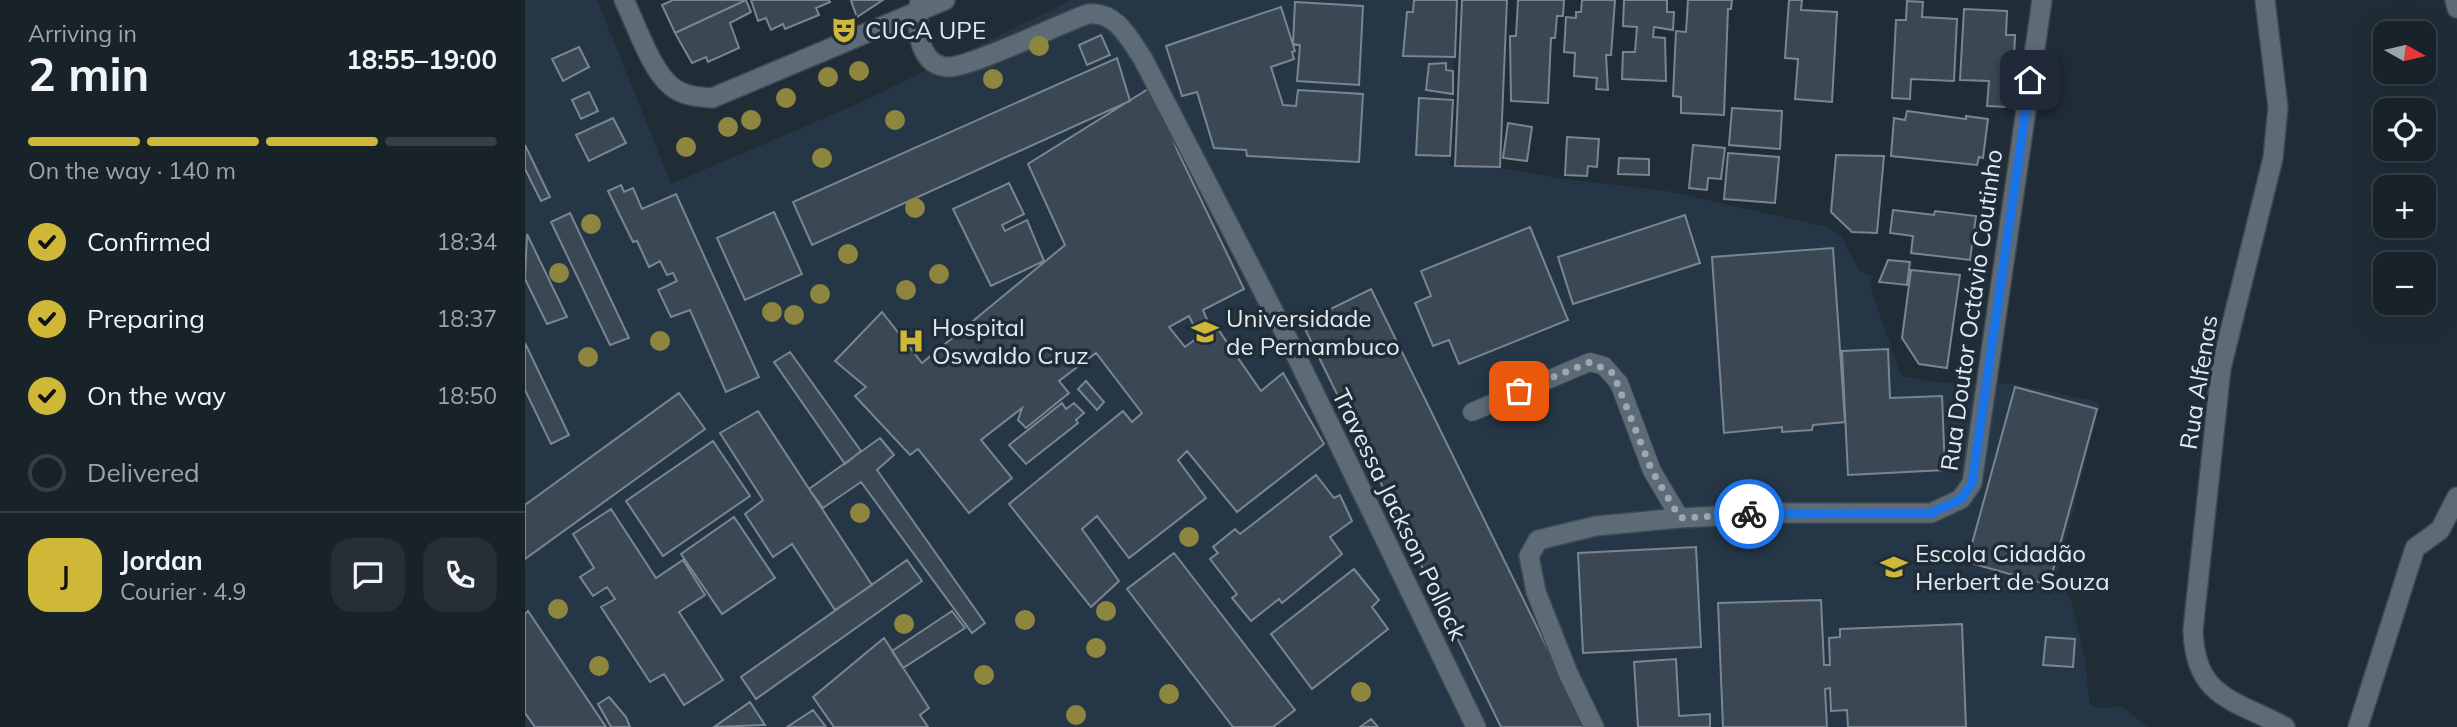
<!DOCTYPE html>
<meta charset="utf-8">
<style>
:root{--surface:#182229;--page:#252f35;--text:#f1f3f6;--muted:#9fa4a8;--line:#363f46;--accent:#cfb837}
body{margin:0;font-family:Mulish,sans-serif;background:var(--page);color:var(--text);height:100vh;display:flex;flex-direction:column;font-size:26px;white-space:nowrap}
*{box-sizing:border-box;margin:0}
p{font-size:23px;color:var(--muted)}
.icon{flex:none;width:38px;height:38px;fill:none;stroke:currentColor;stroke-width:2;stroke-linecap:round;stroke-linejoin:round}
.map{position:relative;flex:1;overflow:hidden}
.sheet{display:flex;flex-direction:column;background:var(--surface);width:525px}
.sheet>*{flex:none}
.needle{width:46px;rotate:98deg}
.buttons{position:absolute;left:1848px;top:21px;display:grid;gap:14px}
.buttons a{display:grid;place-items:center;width:63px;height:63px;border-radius:14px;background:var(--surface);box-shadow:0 7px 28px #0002,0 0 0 2px var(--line);font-size:35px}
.pin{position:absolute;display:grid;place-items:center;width:60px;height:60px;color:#fff;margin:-30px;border-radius:14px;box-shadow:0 4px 10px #0006}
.courier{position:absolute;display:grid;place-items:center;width:70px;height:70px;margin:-35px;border:5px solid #1a73e8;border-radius:50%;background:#fff;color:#222;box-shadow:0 2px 9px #0007}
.overview em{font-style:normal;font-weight:700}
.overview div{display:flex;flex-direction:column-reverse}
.overview{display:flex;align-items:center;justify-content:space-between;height:119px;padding:0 28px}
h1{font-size:46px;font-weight:700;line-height:52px}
.bar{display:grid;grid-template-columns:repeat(4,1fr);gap:10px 7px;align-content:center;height:84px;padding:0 28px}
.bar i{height:9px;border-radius:5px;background:var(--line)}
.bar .selected{background:var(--accent)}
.bar p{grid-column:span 4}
.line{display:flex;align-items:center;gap:18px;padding:0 28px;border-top:2px solid var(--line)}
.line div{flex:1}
.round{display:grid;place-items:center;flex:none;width:74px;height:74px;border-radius:21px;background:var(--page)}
ol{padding:0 28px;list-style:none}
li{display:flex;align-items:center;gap:21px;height:77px}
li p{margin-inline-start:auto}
li .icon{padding:7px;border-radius:50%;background:var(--accent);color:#111;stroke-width:4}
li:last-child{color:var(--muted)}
li i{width:38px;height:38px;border:4px solid var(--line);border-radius:50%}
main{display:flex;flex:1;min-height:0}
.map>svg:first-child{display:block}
.built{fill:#253746}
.building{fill:#3b4853;stroke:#788692;stroke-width:2}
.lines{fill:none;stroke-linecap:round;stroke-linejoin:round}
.service-casing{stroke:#3d4851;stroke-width:20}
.minor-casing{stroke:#3d4851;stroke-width:22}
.service{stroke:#5d6b77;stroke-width:18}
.minor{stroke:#5d6b77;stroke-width:19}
.tree{fill:#8e863f}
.done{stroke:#9ea8b0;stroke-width:7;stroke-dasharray:0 12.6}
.route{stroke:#1a73e8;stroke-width:9}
.labels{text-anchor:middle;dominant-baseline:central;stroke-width:7;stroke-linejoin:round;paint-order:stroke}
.poi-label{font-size:24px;fill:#e2eaf1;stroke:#202d37;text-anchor:start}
.street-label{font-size:24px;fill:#e2eaf1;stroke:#202d37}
</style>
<main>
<section class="sheet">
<div class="overview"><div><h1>2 min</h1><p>Arriving in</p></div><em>18:55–19:00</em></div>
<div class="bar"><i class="selected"></i><i class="selected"></i><i class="selected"></i><i></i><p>On the way · 140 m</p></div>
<ol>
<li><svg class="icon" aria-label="check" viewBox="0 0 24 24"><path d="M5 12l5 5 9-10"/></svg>Confirmed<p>18:34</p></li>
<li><svg class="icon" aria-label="check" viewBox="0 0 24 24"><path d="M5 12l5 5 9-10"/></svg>Preparing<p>18:37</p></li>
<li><svg class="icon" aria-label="check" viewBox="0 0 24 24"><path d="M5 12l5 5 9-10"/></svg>On the way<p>18:50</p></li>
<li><i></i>Delivered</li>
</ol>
<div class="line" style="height:126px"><b class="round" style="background:var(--accent);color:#111">J</b><div><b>Jordan</b><p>Courier · 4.9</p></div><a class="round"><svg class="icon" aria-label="chat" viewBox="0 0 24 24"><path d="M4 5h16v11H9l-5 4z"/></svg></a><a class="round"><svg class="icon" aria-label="phone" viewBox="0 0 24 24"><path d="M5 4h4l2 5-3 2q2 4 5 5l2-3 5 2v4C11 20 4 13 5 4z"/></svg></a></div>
</section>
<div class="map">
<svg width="1932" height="727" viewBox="0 0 1932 727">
<rect width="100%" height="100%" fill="#202d37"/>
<path class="built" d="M 0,0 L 72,0 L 146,184 L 328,106 L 547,0 L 931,0 L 925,165 L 977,168 L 1031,178 L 1142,191 L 1302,227 L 1316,236 L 1334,270 L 1347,276 L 1346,289 L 1376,376 L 1406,382 L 1489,384 L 1575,402 L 1532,576 L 1546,601 L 1559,654 L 1565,705 L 1575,708 L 1597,707 L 1623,727 L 0,727 Z"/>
<path class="building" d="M 148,0 L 221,0 L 150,33 L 137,5 Z
M 221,0 L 226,12 L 205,23 L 214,48 L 183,62 L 181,57 L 167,63 L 150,33 Z
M 226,0 L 304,0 L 305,2 L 291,8 L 294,15 L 260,29 L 258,24 L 246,30 L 241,18 L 233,21 Z
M 358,0 L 332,17 L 326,1 L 328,0 Z
M 889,0 L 932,0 L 930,57 L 878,56 L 882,12 L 888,12 Z
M 937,0 L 982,0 L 975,167 L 930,166 Z
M 993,0 L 1039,0 L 1038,16 L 1032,16 L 1030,38 L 1026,38 L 1023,103 L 986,101 L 985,36 L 991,36 Z
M 1057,0 L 1090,0 L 1086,55 L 1081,55 L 1083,90 L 1071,89 L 1072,78 L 1049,76 L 1050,53 L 1039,52 L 1041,17 L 1051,18 L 1051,12 L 1056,12 Z
M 1099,0 L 1142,0 L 1142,12 L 1149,12 L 1148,30 L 1129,27 L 1128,37 L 1140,38 L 1141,81 L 1097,79 L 1098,52 L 1110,52 L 1112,27 L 1098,26 Z
M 1163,0 L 1207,0 L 1206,9 L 1203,9 L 1199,115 L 1156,113 L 1156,97 L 1148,96 L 1151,31 L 1161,32 Z
M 1264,0 L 1277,0 L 1276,10 L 1312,12 L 1307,102 L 1270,99 L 1273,59 L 1260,58 Z
M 1382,1 L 1398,2 L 1397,17 L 1432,19 L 1429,81 L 1386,79 L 1385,99 L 1367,98 L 1371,20 L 1381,20 Z
M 770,2 L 838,6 L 834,85 L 772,81 L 775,45 L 768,44 Z
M 756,7 L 770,51 L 767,52 L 769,59 L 746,67 L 758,105 L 771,106 L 773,90 L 838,94 L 834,162 L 722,156 L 721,150 L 689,148 L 672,92 L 657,96 L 641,46 Z
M 1439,9 L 1482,11 L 1481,35 L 1490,35 L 1488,82 L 1482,82 L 1481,107 L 1462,106 L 1464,81 L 1435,80 Z
M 576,35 L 585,55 L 562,65 L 554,45 Z
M 54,47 L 64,67 L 38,81 L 27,59 Z
M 592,58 L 605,101 L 287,245 L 268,202 Z
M 921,63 L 921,70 L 928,71 L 928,94 L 901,90 L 904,64 Z
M 628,86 L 653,152 L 719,289 L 678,310 L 683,322 L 670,328 L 664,316 L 644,327 L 660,347 L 690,325 L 736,391 L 758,373 L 799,444 L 712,512 L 662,451 L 653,460 L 681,498 L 604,558 L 572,516 L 557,529 L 594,581 L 566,607 L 484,504 L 598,411 L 607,422 L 617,413 L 571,353 L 534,381 L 544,393 L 501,428 L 493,420 L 497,408 L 456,440 L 487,478 L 444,513 L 393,449 L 385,455 L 330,396 L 341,387 L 310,361 L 357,312 L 397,363 L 540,245 L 503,164 Z
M 64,92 L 73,111 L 56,119 L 47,100 Z
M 894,98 L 928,100 L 925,156 L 891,155 Z
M 1207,108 L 1257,111 L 1255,149 L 1204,145 Z
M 1382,111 L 1441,119 L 1441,116 L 1463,119 L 1458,158 L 1454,157 L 1452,165 L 1366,156 L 1369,118 L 1380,120 Z
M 88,118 L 101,143 L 64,161 L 51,135 Z
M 983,123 L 1007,127 L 1002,161 L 978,158 Z
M 1042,137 L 1074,139 L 1072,167 L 1063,166 L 1062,176 L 1040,175 Z
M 0,145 L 25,197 L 16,201 L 0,169 Z
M 1168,145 L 1200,148 L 1196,179 L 1183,178 L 1182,190 L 1164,188 Z
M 1203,153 L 1254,157 L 1250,203 L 1199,199 Z
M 1311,155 L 1359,156 L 1352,233 L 1327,232 L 1306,212 Z
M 1094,158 L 1124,159 L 1124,175 L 1093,174 Z
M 484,183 L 499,214 L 477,225 L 480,231 L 502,220 L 519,261 L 466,286 L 428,209 Z
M 96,185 L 99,192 L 108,188 L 117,209 L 151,194 L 234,377 L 201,392 L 165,310 L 146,317 L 133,290 L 152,281 L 148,273 L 142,275 L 135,261 L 124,267 L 112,241 L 108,242 L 83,191 Z
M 1368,210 L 1409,215 L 1410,211 L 1451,216 L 1445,260 L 1386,253 L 1388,236 L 1365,233 Z
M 249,212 L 277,274 L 220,300 L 192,238 Z
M 45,213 L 104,338 L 85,345 L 26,222 Z
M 1160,215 L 1175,263 L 1048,304 L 1033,257 Z
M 1005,227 L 1043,320 L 934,364 L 924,340 L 908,346 L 890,303 L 906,296 L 896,271 Z
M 2,234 L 42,317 L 22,324 L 0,279 Z
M 1308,248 L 1320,422 L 1288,425 L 1287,430 L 1257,432 L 1257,427 L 1199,433 L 1187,257 Z
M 1363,260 L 1385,262 L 1382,285 L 1354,282 Z
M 1386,270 L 1435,275 L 1422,368 L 1394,364 L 1377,338 Z
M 846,289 L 1061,727 L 976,727 L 777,323 Z
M 0,343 L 44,435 L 26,444 L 0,390 Z
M 1363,349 L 1365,398 L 1417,396 L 1420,470 L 1323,475 L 1317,351 Z
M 265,352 L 336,451 L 320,464 L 249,362 Z
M 561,381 L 579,402 L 572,410 L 553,389 Z
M 1490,387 L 1572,409 L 1524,585 L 1442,562 Z
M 154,393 L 180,429 L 0,559 L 0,505 Z
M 537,403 L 541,409 L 549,403 L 559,413 L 551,420 L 553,423 L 501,464 L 484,445 Z
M 233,411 L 347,585 L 310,610 L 267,544 L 248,557 L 220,514 L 238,500 L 195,433 Z
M 355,438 L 369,455 L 352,470 L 460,623 L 447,633 L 336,482 L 298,508 L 284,489 Z
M 188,441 L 225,496 L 138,556 L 101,501 Z
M 791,475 L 809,498 L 815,495 L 827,521 L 805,537 L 817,554 L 757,603 L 754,599 L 726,621 L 707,598 L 712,594 L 685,559 L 693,553 L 688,547 L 710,529 L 715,534 Z
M 86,509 L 131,578 L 158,560 L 180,595 L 154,612 L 198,680 L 159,705 L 139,674 L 125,682 L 76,607 L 90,599 L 82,587 L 68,596 L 55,577 L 69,568 L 48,534 Z
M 209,517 L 250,578 L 197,614 L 156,554 Z
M 1171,547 L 1176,647 L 1058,653 L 1053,553 Z
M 649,553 L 770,710 L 748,727 L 708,727 L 602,589 Z
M 382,560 L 397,581 L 231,699 L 216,677 Z
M 829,569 L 854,600 L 847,607 L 863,629 L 787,689 L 746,634 Z
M 1296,600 L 1299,665 L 1305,665 L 1304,638 L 1315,637 L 1315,629 L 1437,624 L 1441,727 L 1323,727 L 1322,710 L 1306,711 L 1305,688 L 1300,689 L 1302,727 L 1198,727 L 1193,603 Z
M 3,611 L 81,727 L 10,727 L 0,713 L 0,614 Z
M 427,611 L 440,628 L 378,668 L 367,651 Z
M 1521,637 L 1550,639 L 1548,667 L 1518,665 Z
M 359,638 L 404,708 L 395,715 L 403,727 L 309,727 L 288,697 Z
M 1151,659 L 1154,716 L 1185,714 L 1185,727 L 1113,727 L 1109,662 Z
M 84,697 L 101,717 L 105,727 L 86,727 L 73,704 Z
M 225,702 L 240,725 L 189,727 Z
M 288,710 L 301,727 L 262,727 Z
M 846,719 L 853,727 L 835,727 Z"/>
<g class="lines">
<g class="service-casing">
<path id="service" d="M 947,412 L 1065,362 L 1079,366 L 1094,383 L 1127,471 L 1155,518"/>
</g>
<g class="minor-casing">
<path id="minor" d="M 99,0 C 111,24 126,70 146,86 C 158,96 173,97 187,98 L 420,0
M 395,0 C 391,21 391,65 422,67 C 443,69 536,23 563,14 C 591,11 604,38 618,59 L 766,345 L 951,727
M 1740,0 L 1753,107 L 1748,158 L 1696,368 L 1668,630 C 1670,698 1708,699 1760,727
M 1930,0 L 1932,8
M 1069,727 L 1043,673 L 1011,592 L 1004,556 L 1013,540 L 1071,526 L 1155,518 L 1252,513 L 1406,513 L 1436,499 L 1447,483 L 1517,0
M 1833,727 L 1890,548 L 1915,530 L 1932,497"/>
</g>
<use href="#service" class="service"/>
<use href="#minor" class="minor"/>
</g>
<g class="tree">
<circle cx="514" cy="46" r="10"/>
<circle cx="334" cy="71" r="10"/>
<circle cx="303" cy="77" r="10"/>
<circle cx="468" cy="79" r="10"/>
<circle cx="261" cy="98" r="10"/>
<circle cx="226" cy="120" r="10"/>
<circle cx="370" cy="120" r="10"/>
<circle cx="203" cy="127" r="10"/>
<circle cx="161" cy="147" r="10"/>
<circle cx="297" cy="158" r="10"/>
<circle cx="390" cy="208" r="10"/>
<circle cx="66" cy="224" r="10"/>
<circle cx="323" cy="254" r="10"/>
<circle cx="34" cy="273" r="10"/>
<circle cx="414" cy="274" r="10"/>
<circle cx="381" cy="290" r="10"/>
<circle cx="295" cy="294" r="10"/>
<circle cx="247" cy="312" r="10"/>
<circle cx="269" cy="315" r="10"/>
<circle cx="135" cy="341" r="10"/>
<circle cx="63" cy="357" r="10"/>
<circle cx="335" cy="513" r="10"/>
<circle cx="664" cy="537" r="10"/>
<circle cx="33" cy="609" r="10"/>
<circle cx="581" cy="611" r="10"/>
<circle cx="500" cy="620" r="10"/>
<circle cx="379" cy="624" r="10"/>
<circle cx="571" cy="648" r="10"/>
<circle cx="74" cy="666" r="10"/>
<circle cx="459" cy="675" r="10"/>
<circle cx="836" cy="692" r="10"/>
<circle cx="644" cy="694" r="10"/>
<circle cx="551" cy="715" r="10"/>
</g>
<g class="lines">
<path class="done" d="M 994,391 L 1065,362 L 1088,373 L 1127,471 L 1155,518 L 1224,514"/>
<path class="route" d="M 1224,514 L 1406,513 L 1436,499 L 1447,483 L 1505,80"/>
</g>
<defs>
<g id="theatre-bare" transform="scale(2.1)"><path d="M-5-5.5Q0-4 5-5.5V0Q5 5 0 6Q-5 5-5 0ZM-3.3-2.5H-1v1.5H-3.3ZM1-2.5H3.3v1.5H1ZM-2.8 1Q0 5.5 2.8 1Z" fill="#cfb837" stroke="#202d37" stroke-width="2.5" paint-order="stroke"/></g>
<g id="university-bare" transform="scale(2.1)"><path d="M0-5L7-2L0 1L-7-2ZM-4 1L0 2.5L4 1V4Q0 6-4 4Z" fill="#cfb837" stroke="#202d37" stroke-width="2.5" paint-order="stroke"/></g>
<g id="hospital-bare" transform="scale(2.1)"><path d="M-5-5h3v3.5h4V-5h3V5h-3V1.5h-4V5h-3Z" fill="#cfb837" stroke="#202d37" stroke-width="2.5" paint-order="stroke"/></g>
<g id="school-bare" transform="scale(2.1)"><path d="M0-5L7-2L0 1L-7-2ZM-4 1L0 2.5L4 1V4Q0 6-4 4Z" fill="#cfb837" stroke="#202d37" stroke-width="2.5" paint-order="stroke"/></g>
</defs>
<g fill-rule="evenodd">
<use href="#theatre-bare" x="319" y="30"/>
<use href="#university-bare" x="680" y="332"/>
<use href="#hospital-bare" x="386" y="341"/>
<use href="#school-bare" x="1369" y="567"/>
</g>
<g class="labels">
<g class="poi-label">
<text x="340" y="30">CUCA UPE</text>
<text x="701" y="318">Universidade<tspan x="701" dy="28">de Pernambuco</tspan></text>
<text x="407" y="327">Hospital<tspan x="407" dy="28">Oswaldo Cruz</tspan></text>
<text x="1390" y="553">Escola Cidadão<tspan x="1390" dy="28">Herbert de Souza</tspan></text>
</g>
<g class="street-label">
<text transform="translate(1446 310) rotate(-82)">Rua Doutor Octávio Coutinho</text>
<text transform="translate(1673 382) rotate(-81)">Rua Alfenas</text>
<text transform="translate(875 514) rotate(64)">Travessa Jackson Pollock</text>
</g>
</g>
</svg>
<div class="buttons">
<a><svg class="needle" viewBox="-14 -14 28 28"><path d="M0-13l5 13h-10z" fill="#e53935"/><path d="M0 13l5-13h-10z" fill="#9fa4a8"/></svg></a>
<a><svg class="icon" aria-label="locate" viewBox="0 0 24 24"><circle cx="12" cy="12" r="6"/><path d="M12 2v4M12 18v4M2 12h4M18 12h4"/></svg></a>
<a>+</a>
<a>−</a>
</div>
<div class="pin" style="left:994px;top:391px;background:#ea580c"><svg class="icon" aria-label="bag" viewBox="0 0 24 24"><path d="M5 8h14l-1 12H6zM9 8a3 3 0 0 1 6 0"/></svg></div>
<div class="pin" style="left:1505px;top:80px;background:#1f2937"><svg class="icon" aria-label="home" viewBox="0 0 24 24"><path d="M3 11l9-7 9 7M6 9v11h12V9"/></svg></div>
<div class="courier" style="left:1224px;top:514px"><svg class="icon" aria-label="bike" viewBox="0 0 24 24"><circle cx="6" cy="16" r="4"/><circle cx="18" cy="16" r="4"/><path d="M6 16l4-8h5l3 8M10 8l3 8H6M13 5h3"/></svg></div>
</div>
</main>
